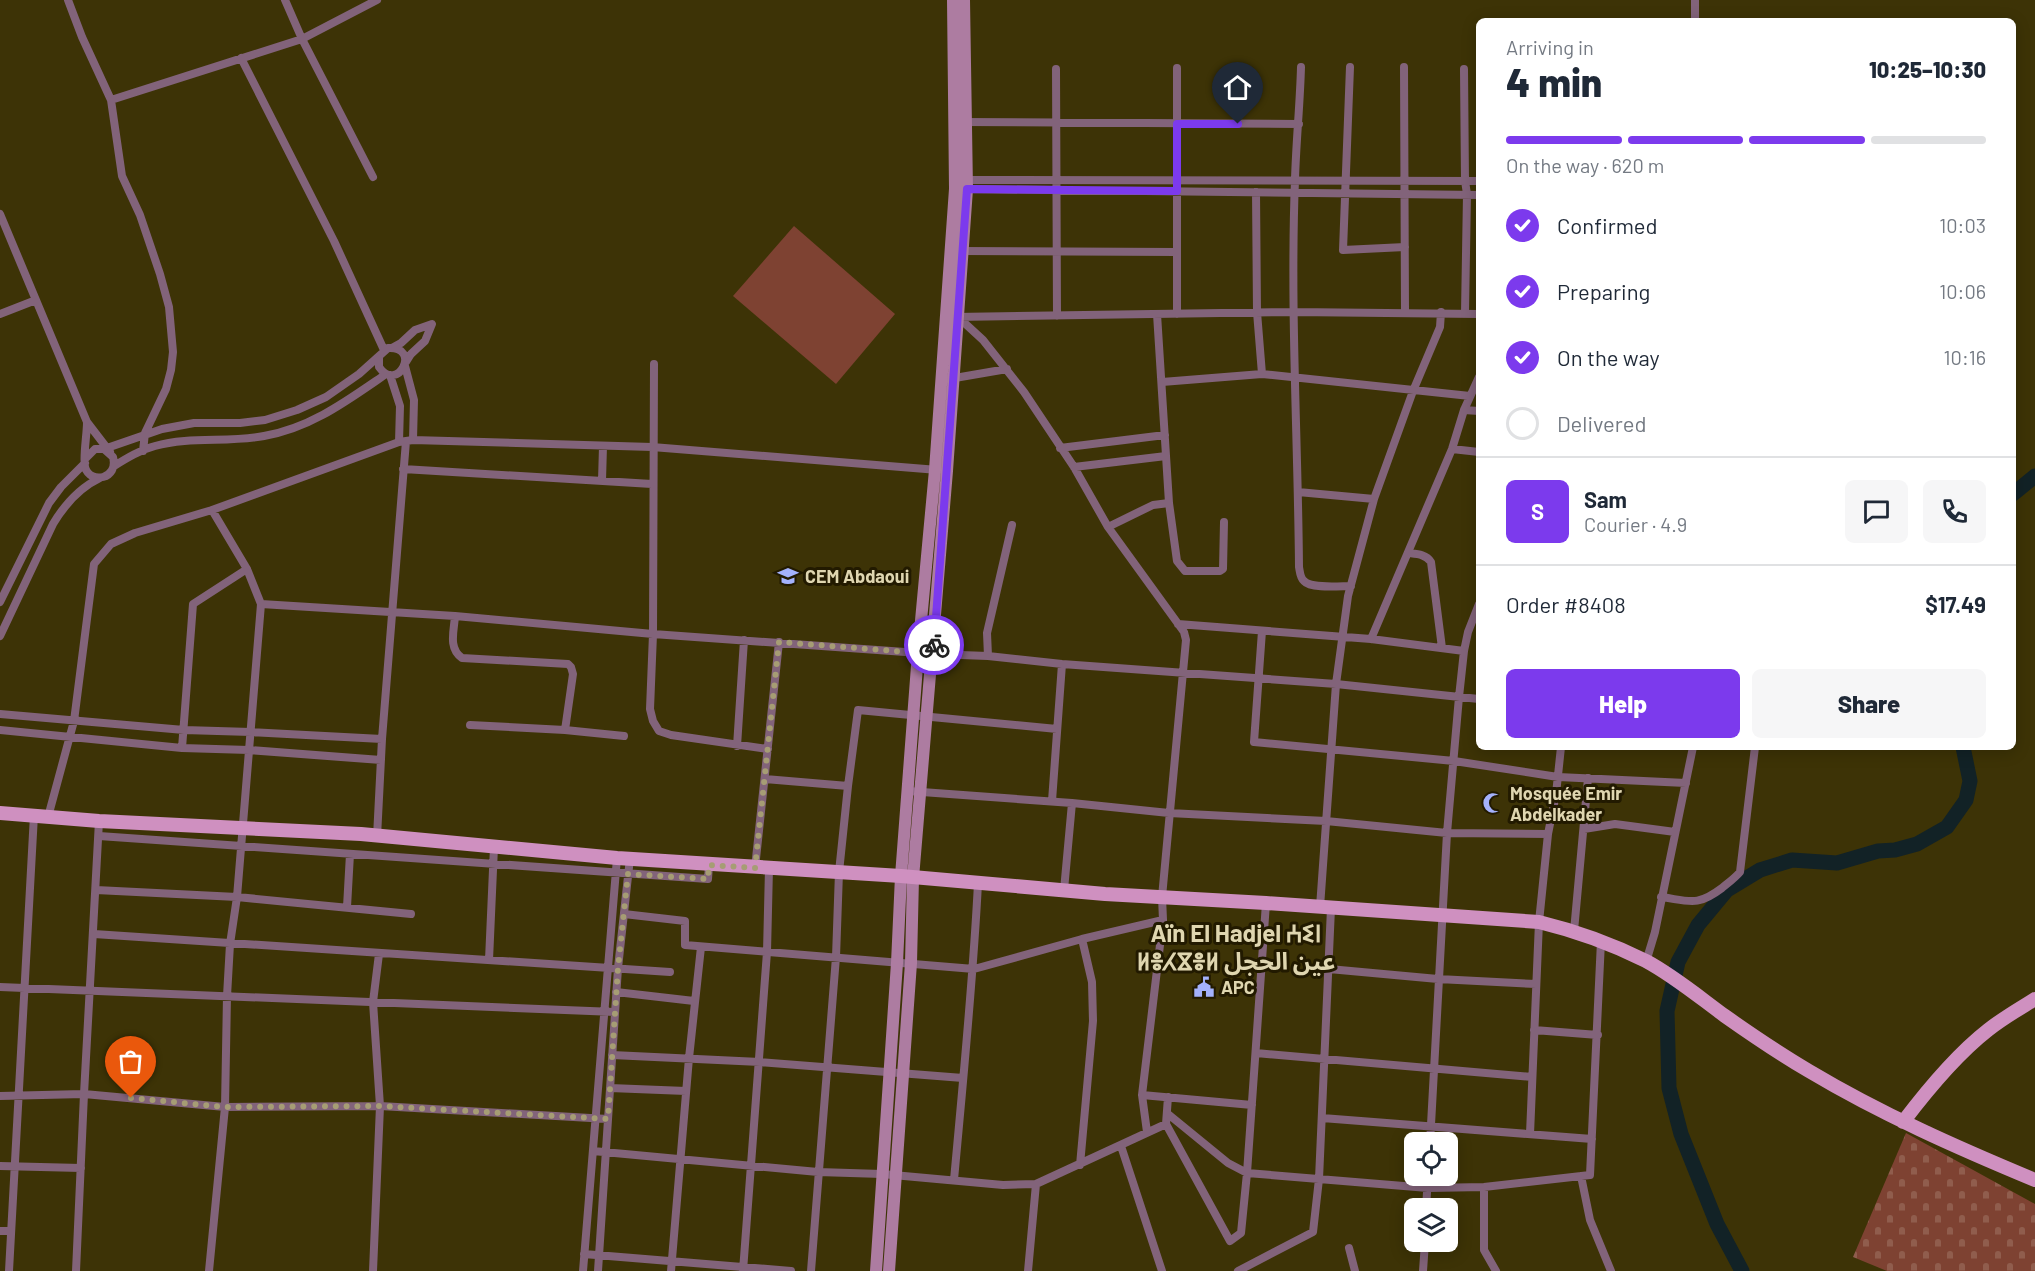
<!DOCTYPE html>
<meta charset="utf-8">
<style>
:root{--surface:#fff;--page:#f6f6f7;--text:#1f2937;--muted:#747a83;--line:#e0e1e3;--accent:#7c3aed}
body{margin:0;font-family:Barlow,"Noto Sans Arabic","Noto Sans Tifinagh",sans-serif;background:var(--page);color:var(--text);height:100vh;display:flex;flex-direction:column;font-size:22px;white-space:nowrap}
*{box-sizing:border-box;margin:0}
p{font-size:20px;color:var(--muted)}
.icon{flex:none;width:33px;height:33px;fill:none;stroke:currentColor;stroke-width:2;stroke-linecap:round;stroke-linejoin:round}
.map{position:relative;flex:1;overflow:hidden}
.details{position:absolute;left:1476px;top:18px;width:540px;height:732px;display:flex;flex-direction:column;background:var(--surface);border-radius:9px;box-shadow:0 3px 15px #0003}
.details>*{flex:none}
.tools{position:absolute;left:1404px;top:1132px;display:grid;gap:12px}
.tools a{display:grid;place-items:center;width:54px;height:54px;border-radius:9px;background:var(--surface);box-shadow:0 3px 15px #0003;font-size:30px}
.pin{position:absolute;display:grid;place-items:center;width:51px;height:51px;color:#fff;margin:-62px -26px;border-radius:50% 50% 50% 0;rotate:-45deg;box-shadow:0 0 6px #0007}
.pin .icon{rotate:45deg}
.courier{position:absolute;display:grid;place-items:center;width:60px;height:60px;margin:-30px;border:4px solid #7c3aed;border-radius:50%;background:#fff;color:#222;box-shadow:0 2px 8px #0007}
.headline em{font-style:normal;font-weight:800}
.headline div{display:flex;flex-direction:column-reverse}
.headline{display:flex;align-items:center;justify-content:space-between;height:102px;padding:0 30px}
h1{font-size:39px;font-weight:800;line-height:45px}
.bar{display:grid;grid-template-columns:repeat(4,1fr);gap:9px 6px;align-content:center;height:72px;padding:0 30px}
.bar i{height:8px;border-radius:4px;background:var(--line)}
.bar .active{background:var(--accent)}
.bar p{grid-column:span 4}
.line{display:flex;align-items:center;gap:15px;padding:0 30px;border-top:2px solid var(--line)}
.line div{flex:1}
.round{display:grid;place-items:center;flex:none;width:63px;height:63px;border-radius:9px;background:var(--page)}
ol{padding:0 30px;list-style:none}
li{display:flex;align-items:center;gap:18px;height:66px}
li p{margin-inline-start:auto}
li .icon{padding:6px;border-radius:50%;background:var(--accent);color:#fff;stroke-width:4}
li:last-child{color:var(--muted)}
li i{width:33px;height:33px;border:3px solid var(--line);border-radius:50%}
.primary-button{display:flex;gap:12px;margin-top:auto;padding:12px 30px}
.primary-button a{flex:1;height:69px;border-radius:9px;background:var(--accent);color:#fff;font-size:24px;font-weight:800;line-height:69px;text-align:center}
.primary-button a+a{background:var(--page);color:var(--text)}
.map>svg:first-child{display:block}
.cemetery{fill:url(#cemetery-stones)}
.pitch{fill:#7e4232}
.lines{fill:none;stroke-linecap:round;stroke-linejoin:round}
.river{stroke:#122226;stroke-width:15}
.street{stroke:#82637a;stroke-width:8}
.secondary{stroke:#ad7ca1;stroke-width:12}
.primary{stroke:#cf90c0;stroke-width:14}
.done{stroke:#a69d74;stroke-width:6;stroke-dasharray:0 10.8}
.route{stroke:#7c3aed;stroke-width:8}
.labels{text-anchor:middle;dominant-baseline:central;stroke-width:6;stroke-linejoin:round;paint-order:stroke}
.poi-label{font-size:18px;font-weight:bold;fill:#dfd6b0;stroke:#221a00;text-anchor:start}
.district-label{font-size:24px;font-weight:bold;fill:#dfd6b0;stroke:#221a00}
</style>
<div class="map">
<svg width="2035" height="1271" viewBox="0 0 2035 1271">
<defs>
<pattern id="cemetery-stones" width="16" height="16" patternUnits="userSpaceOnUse" patternTransform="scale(1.5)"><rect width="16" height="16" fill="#7e4232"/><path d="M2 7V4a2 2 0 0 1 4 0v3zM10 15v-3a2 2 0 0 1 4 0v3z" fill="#905d4d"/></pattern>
</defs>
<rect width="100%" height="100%" fill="#3d3306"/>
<path class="cemetery" d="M 1906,1133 L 2035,1204 L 2035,1271 L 1887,1271 L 1853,1257 Z"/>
<path class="pitch" d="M 794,226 L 895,314 L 836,384 L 733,296 Z"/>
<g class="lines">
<path class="river" d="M 2013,494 L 2035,476
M 1742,1271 L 1717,1224 L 1681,1134 L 1669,1088 L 1667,1011 L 1678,962 L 1698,925 L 1727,890 L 1760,870 L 1792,860 L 1837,863 L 1878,851 L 1895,850 L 1917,844 L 1947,827 L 1966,800 L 1970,781 L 1963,747"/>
<path class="street" d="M 68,0 L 82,37 L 111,100 L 122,176 L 140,215 L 160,274 L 169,307 L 173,352 L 171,370 L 166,389 L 145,433 L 143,451
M 285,0 L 302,39 L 373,177
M 1695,21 L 1695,0
M 241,58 L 334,241 L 384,350
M 1301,67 C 1300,105 1296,142 1295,180 C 1290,309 1298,439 1299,567 C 1300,572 1300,578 1304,581 C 1311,589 1340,586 1351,586
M 1350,67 L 1343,250 L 1405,247
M 1404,67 L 1405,312
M 1177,68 L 1177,314
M 1056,69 L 1057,316
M 1464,69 L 1465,181 L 1467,194 L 1465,313
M 111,100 L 302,39 L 377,0
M 961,122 L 1299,124
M 964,180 L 1479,181
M 964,189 L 1479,195
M 1256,192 L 1257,312 L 1262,374
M 0,214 L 87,422
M 960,251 L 1177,252
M 0,314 L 36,300
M 955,317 L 1294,312 L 1479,314
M 958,317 L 983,340 L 1024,392 L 1074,467 L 1108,527 L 1184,632 L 1186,640 L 1162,897 L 1163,920 L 1142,1095 L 1147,1132
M 392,348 L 401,343 L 415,330 L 432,324 L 425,341 L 411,354 L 406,362
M 654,364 L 653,634 L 650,709 L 653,721 L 659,731 L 671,735 L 768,749
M 405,366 L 414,400 L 413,440
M 390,375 L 400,406 L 399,442
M 949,379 L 1007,369
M 1162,382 L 1262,374 L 1470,396
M 1464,410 L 1479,411
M 1060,448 L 1165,435
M 104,449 L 162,429 L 194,423 L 240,423 L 265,420 L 297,410 L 326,397 L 359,374 L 388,348 C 422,346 398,394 379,367 L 379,357
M 1452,449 L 1479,452
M 86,458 L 95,449 L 104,449 L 113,457 C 119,479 90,485 85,467 C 83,455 87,435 87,422 L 110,452
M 114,466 C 127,458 140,450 155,446 C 190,436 228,443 264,436 C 311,428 348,400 386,374
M 1074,467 L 1166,456
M 403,469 L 652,484
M 602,481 L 603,446
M 1298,492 L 1374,499
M 1169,503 L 1177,561 L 1185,571 L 1220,571 L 1223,569 L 1224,522
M 1108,527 L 1153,505 L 1169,503 L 1157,314
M 1408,553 C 1416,554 1426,554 1431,562 L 1442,648
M 0,602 L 49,503 L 61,487 L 85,463
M 261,604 L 455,616 L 653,634 L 933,654 L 988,656 L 1062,664 L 1336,684 L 1479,699
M 455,616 C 454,631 448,648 462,658 L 568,664 L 571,667 L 573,674 L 565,730
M 1178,624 L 1371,639 L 1464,651
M 1262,631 L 1254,742 L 1454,761 L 1558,777 L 1686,783
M 0,636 L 53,524 C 65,504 79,488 100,478
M 1371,639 L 1452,449 L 1464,410 L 1479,377
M 988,656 L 987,633 L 1012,525
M 0,714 L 184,730 L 251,732 L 382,739
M 470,725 L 565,730 L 624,736
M 0,730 L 182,748 L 249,750 L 381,760
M 737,746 L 744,640
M 182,748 L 193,604 L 247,569
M 765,779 L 848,786 L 839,872 L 836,957 L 811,1271
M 848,786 L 858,710 L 1057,729
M 908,791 L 1072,803 L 1169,813 L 1326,821 L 1447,833 L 1548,834
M 1052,801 L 1062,664
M 48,817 L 74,721 L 94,564 L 111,544 L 135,533 L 212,510 L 399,442 L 413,440 L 652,447 L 938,470
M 1584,829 L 1615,824 L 1675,832
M 99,836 L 708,879 L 709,865
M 377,837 L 382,739 L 406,441
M 755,868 L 779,642
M 96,890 L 237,897 L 411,914
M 1064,890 L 1072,803
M 1661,897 C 1690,901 1697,907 1722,888 C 1728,883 1735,878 1740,872 L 1755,747
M 347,907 L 350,854
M 1320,907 L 1336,684 L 1348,596 L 1374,499 L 1413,391 L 1440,327 L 1441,312
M 624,914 L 685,921 L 685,945 L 974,969 L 1082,939 L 1163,920
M 1574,931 L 1588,778
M 94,934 L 670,972
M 489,960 L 494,847
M 1646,962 L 1655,932 L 1693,747
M 1329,969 L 1438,979 L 1536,984
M 0,987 L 615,1012
M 616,992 L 694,1001
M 1534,1030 L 1598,1035
M 1256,1053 L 1532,1077
M 612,1055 L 760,1062 L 963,1078
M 610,1088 L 686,1091
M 1142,1095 L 1252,1105
M 0,1096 L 84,1094 L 225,1107 L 380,1106 L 608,1119
M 1168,1114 L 1228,1163 L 1247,1173 L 1428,1188 L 1484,1187 L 1590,1175 L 1601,941
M 1322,1118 L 1592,1139
M 1166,1124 L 1230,1241 L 1241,1233 L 1247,1173 L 1266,903
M 1530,1134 L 1539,922 L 1548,834 L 1556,794 L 1561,747
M 1430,1143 L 1447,833 L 1459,697 L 1464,651 L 1468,632 L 1479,604
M 1121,1146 L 1162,1271
M 593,1151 L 818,1172 L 882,1174 L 1003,1185 L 1036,1184 L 1166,1124 L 1168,1097
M 1080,1165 L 1093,1021 L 1092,982 L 1082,939
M 0,1166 L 81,1168
M 1581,1176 L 1590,1220 L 1611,1271
M 954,1180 C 963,1081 973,982 978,883
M 1484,1187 L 1484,1250 L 1496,1271
M 1426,1209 L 1428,1176
M 0,1231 L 11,1231
M 1349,1248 L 1355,1271
M 584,1254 L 791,1271
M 9,1271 L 34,815
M 76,1271 L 84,1094 L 99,821
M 209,1271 L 225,1107 L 227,996 L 230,944 L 237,897 L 261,604 L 247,569 L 212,510
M 373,1271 L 380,1106 L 373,1002 L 379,954
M 583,1271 L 617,858
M 598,1271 L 618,968 L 630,858
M 671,1271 L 689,1058 L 701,947
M 743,1271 L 767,952 L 769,868
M 1028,1271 L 1036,1184
M 1238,1271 L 1313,1232 L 1319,1179 L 1331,908
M 1423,1271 L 1425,1242"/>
<path class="secondary" d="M 876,1271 L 897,963 L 901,876 L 918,653 L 935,470 L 955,189 L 953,0
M 889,1271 L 911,963 L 913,878 L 947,471 L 967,189 L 964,0"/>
<path class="primary" d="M 0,813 L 99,821 L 361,834 L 617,858 L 901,876 L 1105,894 L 1266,903 L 1539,922 C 1576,931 1612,944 1646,961 C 1674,976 1699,997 1725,1016 C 1752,1035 1780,1054 1809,1071 C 1881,1114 1958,1148 2035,1180
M 1903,1122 C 1928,1089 1956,1055 1988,1030 C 2003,1018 2019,1009 2035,999"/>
</g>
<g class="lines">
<path class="done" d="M 131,1098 L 225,1107 L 380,1106 L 608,1119 L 618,968 L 628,874 L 708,879 L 709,865 L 755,868 L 779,642 L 933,654 L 934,645"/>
<path class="route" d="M 934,645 L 967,189 L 1177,191 L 1177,124 L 1238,124"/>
</g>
<defs>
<g id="school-bare" transform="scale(1.62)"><path d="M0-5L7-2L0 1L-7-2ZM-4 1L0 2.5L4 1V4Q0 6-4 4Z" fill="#a4b2fc" stroke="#221a00" stroke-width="2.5" paint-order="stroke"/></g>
<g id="mosque-bare" transform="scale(1.62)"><path d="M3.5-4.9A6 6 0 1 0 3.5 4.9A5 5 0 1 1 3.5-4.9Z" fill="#a4b2fc" stroke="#221a00" stroke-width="2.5" paint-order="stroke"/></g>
<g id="civic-bare" transform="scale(1.62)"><path d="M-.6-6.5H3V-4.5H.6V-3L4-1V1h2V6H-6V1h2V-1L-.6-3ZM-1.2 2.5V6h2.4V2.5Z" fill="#a4b2fc" stroke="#221a00" stroke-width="2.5" paint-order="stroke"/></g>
</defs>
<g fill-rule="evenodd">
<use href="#school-bare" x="788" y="576"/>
<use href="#mosque-bare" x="1493" y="803"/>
<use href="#civic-bare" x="1204" y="987"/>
</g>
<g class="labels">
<g class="poi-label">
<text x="805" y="576">CEM Abdaoui</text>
<text x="1510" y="793">Mosquée Emir<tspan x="1510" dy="21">Abdelkader</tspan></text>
<text x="1221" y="987">APC</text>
</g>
<g class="district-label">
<text x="1236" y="932">Aïn El Hadjel ⵄⵉⵏ<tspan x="1236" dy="28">ⵍⴻⵃⴵⴻⵍ عين الحجل</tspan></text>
</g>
</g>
</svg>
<div class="tools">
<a><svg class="icon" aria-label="locate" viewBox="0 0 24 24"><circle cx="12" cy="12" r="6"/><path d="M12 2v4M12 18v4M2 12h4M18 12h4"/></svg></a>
<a><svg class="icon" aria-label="layers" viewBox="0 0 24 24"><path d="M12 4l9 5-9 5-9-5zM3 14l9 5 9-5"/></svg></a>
</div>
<div class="pin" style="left:131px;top:1098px;background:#ea580c"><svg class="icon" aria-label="bag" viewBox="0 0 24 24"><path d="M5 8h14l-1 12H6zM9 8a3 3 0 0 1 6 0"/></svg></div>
<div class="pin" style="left:1238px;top:124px;background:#1f2937"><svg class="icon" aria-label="home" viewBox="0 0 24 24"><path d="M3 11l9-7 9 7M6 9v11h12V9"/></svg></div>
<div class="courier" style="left:934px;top:645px"><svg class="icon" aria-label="bike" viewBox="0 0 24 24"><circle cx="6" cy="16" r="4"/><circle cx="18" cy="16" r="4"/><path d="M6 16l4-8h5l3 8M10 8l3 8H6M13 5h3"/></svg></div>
<section class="details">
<div class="headline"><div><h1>4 min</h1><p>Arriving in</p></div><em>10:25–10:30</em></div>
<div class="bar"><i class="active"></i><i class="active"></i><i class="active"></i><i></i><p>On the way · 620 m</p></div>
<ol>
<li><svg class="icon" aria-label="check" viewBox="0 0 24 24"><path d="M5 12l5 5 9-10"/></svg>Confirmed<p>10:03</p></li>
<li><svg class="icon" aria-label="check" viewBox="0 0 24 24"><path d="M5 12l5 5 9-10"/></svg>Preparing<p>10:06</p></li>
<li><svg class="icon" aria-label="check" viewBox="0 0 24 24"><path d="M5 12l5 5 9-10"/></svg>On the way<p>10:16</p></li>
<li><i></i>Delivered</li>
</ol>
<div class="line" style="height:108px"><b class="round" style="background:var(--accent);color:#fff">S</b><div><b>Sam</b><p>Courier · 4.9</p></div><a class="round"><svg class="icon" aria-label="chat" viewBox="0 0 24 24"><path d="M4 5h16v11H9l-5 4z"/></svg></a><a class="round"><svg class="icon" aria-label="phone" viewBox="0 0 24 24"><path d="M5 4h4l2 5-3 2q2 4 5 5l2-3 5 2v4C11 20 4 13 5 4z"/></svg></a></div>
<div class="line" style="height:78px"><div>Order #8408</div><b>$17.49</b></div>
<div class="primary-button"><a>Help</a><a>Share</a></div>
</section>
</div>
